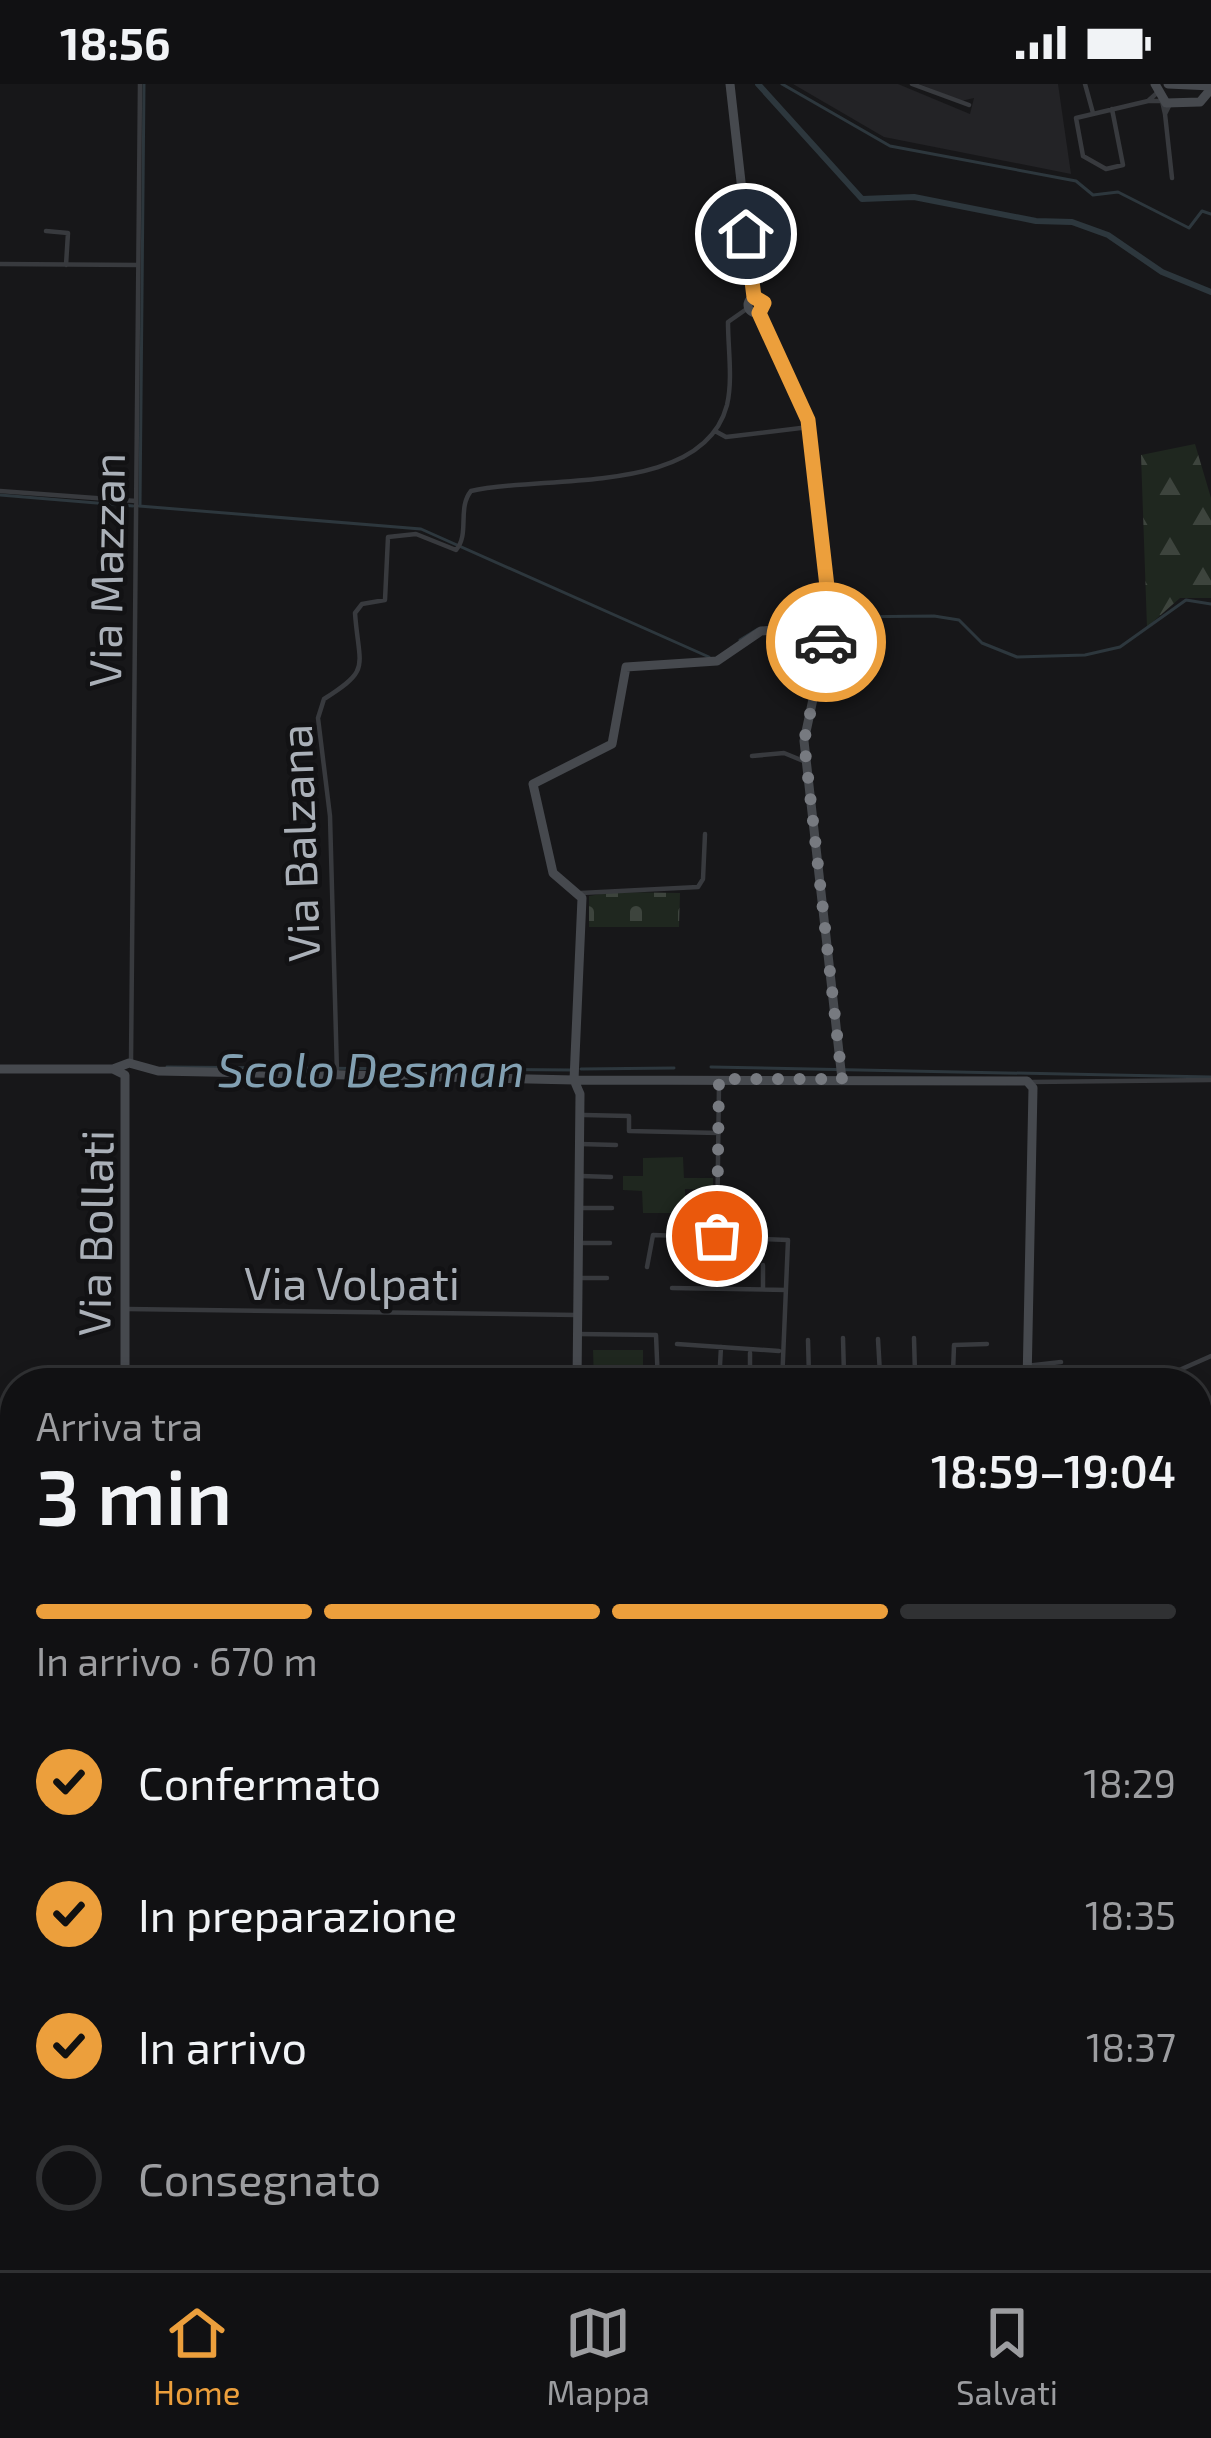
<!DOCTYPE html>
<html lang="it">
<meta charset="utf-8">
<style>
:root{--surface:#111113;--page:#1e1f21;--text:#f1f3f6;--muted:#9c9da0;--line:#303133;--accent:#ec9f3c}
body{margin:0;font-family:"Exo 2",sans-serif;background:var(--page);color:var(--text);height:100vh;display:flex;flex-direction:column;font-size:45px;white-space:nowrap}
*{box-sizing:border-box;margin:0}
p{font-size:39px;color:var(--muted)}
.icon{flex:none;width:66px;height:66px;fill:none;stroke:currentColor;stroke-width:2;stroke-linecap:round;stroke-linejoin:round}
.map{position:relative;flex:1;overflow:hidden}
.drawer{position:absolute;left:0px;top:1284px;width:1212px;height:903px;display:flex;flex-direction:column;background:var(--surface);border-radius:48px 48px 0 0;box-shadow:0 6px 18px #0003,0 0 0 3px var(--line)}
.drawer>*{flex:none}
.pin{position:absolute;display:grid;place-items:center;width:102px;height:102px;color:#fff;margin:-51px;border:6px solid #fff;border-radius:50%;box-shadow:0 3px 12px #0007}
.courier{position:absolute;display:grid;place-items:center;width:120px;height:120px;margin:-60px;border:9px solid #ec9f3c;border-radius:50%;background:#fff;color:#222;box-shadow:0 3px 15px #0007}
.overview em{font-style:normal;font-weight:600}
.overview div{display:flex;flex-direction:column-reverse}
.overview{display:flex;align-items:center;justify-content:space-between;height:204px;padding:0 36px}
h1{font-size:78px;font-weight:600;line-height:90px}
.bar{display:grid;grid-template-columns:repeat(4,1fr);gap:18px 12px;align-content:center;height:144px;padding:0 36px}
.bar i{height:15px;border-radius:9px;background:var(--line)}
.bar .current{background:var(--accent)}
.bar p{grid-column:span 4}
ol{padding:0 36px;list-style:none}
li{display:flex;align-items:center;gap:36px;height:132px}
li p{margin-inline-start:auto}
li .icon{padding:12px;border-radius:50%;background:var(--accent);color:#111;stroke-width:4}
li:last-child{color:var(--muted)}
li i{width:66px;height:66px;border:6px solid var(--line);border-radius:50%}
.status{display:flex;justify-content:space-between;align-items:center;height:84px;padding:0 60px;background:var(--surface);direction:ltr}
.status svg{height:33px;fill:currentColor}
.menu{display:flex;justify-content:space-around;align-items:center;height:168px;border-top:3px solid var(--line);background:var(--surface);font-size:33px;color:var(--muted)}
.menu a{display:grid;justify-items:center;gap:6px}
.menu .current{color:var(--accent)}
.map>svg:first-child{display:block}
.built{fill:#232326}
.forest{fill:url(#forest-firs)}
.cemetery{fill:url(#cemetery-stones)}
.green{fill:#1f271f}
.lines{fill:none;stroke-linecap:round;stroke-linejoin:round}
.stream{stroke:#2d373d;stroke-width:3}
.canal{stroke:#2d373d;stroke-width:6}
.street{stroke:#383a3e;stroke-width:4.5}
.secondary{stroke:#46494e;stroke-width:9}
.done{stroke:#777a80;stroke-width:12;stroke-dasharray:0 21.6}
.route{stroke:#ec9f3c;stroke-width:15}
.labels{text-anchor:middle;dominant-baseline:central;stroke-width:9;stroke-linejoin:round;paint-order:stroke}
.street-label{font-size:45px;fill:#aab0b8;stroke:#121214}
.water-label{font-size:48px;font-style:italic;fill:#82a0b2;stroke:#121214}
</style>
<div class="status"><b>18:56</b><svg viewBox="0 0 49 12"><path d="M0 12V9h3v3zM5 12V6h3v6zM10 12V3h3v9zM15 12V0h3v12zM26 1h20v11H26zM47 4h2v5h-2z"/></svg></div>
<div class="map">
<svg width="1211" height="2186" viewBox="0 0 1211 2186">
<defs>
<pattern id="forest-firs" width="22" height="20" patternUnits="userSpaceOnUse" patternTransform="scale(3)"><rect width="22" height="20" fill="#1f271f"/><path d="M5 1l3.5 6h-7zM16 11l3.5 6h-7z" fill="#3d443d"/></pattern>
<pattern id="cemetery-stones" width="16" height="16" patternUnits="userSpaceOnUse" patternTransform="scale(3)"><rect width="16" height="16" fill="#1f271f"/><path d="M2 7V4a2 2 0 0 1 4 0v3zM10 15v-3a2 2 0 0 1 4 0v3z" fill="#3d443d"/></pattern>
</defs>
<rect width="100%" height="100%" fill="#171719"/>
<path class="built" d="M 793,0 L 898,0 L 970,30 L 974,14 L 961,17 L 919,0 L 1058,0 L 1071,90 L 884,53 Z
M 571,2172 L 1010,2172 L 1011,2186 L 571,2186 Z"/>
<path class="forest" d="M 1195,360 L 1211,414 L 1211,514 L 1180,514 L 1147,543 L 1141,371 Z"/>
<path class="cemetery" d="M 614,808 L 680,809 L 679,843 L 589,843 L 589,812 Z"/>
<path class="green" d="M 683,1073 L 684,1094 L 713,1094 L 713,1106 L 685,1105 L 685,1129 L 643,1129 L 642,1107 L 623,1106 L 623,1092 L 643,1092 L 643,1074 Z
M 593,1266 L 643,1266 L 643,1299 L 594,1299 Z
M 0,2090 L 15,2091 L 15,2172 L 63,2172 L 59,2186 L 0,2186 Z"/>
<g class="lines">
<path class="stream" d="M 782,0 L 890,62 L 1076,97 L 1093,111 L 1118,108 L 1189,144 L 1202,127 L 1211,130
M 0,411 L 133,422
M 139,422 L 421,445 L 709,573
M 140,422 L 144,0
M 791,540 L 842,533 L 934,532 L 959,536 L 982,559 L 1017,573 L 1085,571 L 1120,563 L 1186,516 L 1211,520
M 740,556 L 758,545
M 167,983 L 573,986
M 711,983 L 1211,993
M 581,985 L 674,984
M 1197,1461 L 1211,1461
M 0,1591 L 15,1585"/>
<path class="canal" d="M 758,0 L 862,115 L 914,113 L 1036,137 L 1072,138 L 1108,151 L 1162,188 L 1211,208"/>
<path class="street" d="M 912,0 L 969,21
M 1085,0 L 1093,29
M 1158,8 L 1148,17 L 1162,17 L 1165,30 L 1170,20
M 1112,25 L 1123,81 L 1106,85 L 1083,72 L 1076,34 L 1148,17
M 1165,30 L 1172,94
M 46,147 L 68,149 L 66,181
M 0,180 L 138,181
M 715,347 L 726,353 L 809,343
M 0,407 L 136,417
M 752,672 L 784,669 L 806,678
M 581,809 L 698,803 L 703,795 L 705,750
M 131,978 L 140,0
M 337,989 L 330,732 L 318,634 L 324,615 C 372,585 359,584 355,529 L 362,520 L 385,516 L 388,453 L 416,450 L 456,466 C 470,450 457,424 471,407 C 544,390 703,413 727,321 C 733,295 728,265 728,238 L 748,224
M 1031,998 L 1211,996
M 584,1031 L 629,1032 L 629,1047 L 719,1049
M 580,1060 L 616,1061
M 581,1092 L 611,1093
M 579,1124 L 612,1124
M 717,1151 L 719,1001
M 578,1159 L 610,1159
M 647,1183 L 653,1151 L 788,1156 L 782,1299
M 578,1194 L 607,1194
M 710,1203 L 710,1179
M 672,1204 L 786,1206
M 763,1204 L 763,1181
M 127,1225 L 577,1231
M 578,1250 L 656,1251 L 658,1299
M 843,1254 L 844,1291
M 914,1254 L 915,1290
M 878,1255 L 880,1290
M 808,1256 L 809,1292
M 677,1260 L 779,1267
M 1026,1282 L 1061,1278
M 953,1289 L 954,1261 L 987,1260
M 783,1292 L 983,1289 L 1002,1297 L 1027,1297
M 719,1299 L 721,1263
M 750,1299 L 750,1269
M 1150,1299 L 1211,1272
M 0,1675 L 15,1677
M 1197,2130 L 1211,2130
M 565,2186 L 565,2172
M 804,2186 L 804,2172
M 1013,2186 L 1014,2172"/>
<path class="secondary" d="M 730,0 L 754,213
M 1155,0 L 1166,19 L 1200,18 L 1211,5
M 1168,0 L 1211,2
M748 221a8 8 0 1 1 16 0a8 8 0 1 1-16 0Z
M 759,229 L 806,326 L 818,424 L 830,536 L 804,657 L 842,995
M 0,985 L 113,985 L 125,991 L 125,1299
M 113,985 L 129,979 L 158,987 L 574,996 L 1027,997 L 1033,1004 L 1027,1299
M 574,996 L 582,814 L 553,789 L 533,700 L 612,660 L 626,583 L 717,577 L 761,547 L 830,541
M 574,996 L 580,1010 L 577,1299
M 1197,1466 L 1211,1466
M 0,1903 L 15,1903
M 1197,1919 L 1211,1919
M 116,2186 L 116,2172"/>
</g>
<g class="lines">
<path class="done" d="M 717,1152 L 719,995 L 842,995 L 804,657 L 826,558"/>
<path class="route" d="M 746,150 L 754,213 L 764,219 L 759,229 L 808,336 L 829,520 L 826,558"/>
</g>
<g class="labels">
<g class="street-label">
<text transform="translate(105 486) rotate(-89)">Via Mazzan</text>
<text transform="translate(298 759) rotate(-92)">Via Balzana</text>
<text transform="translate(94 1149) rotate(-89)">Via Bollati</text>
<text x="352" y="1198">Via Volpati</text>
</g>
<g class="water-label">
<text x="371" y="984">Scolo Desman</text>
</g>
</g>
</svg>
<div class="pin" style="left:717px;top:1152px;background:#ea580c"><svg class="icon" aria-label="bag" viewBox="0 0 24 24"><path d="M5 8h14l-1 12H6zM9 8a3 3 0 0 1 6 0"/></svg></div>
<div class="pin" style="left:746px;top:150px;background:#1f2937"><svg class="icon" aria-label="home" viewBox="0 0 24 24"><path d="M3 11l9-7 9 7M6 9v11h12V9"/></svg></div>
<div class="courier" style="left:826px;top:558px"><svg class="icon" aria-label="car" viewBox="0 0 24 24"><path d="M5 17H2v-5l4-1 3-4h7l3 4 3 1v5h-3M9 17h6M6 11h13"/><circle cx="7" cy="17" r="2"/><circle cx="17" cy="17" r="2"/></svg></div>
<section class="drawer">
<div class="overview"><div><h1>3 min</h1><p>Arriva tra</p></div><em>18:59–19:04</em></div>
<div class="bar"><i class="current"></i><i class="current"></i><i class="current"></i><i></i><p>In arrivo · 670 m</p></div>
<ol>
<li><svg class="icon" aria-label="check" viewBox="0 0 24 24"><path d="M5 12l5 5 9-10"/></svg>Confermato<p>18:29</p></li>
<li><svg class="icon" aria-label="check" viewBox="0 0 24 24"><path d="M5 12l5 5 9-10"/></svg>In preparazione<p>18:35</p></li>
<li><svg class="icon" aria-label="check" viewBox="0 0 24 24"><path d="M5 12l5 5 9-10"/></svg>In arrivo<p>18:37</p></li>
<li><i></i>Consegnato</li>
</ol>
</section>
</div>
<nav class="menu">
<a class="current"><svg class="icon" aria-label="home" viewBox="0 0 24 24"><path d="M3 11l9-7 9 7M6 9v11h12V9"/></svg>Home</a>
<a><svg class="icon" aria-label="map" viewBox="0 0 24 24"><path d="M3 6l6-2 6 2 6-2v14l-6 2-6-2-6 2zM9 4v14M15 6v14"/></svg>Mappa</a>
<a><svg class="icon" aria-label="saved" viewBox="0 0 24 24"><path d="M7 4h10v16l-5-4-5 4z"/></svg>Salvati</a>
</nav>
